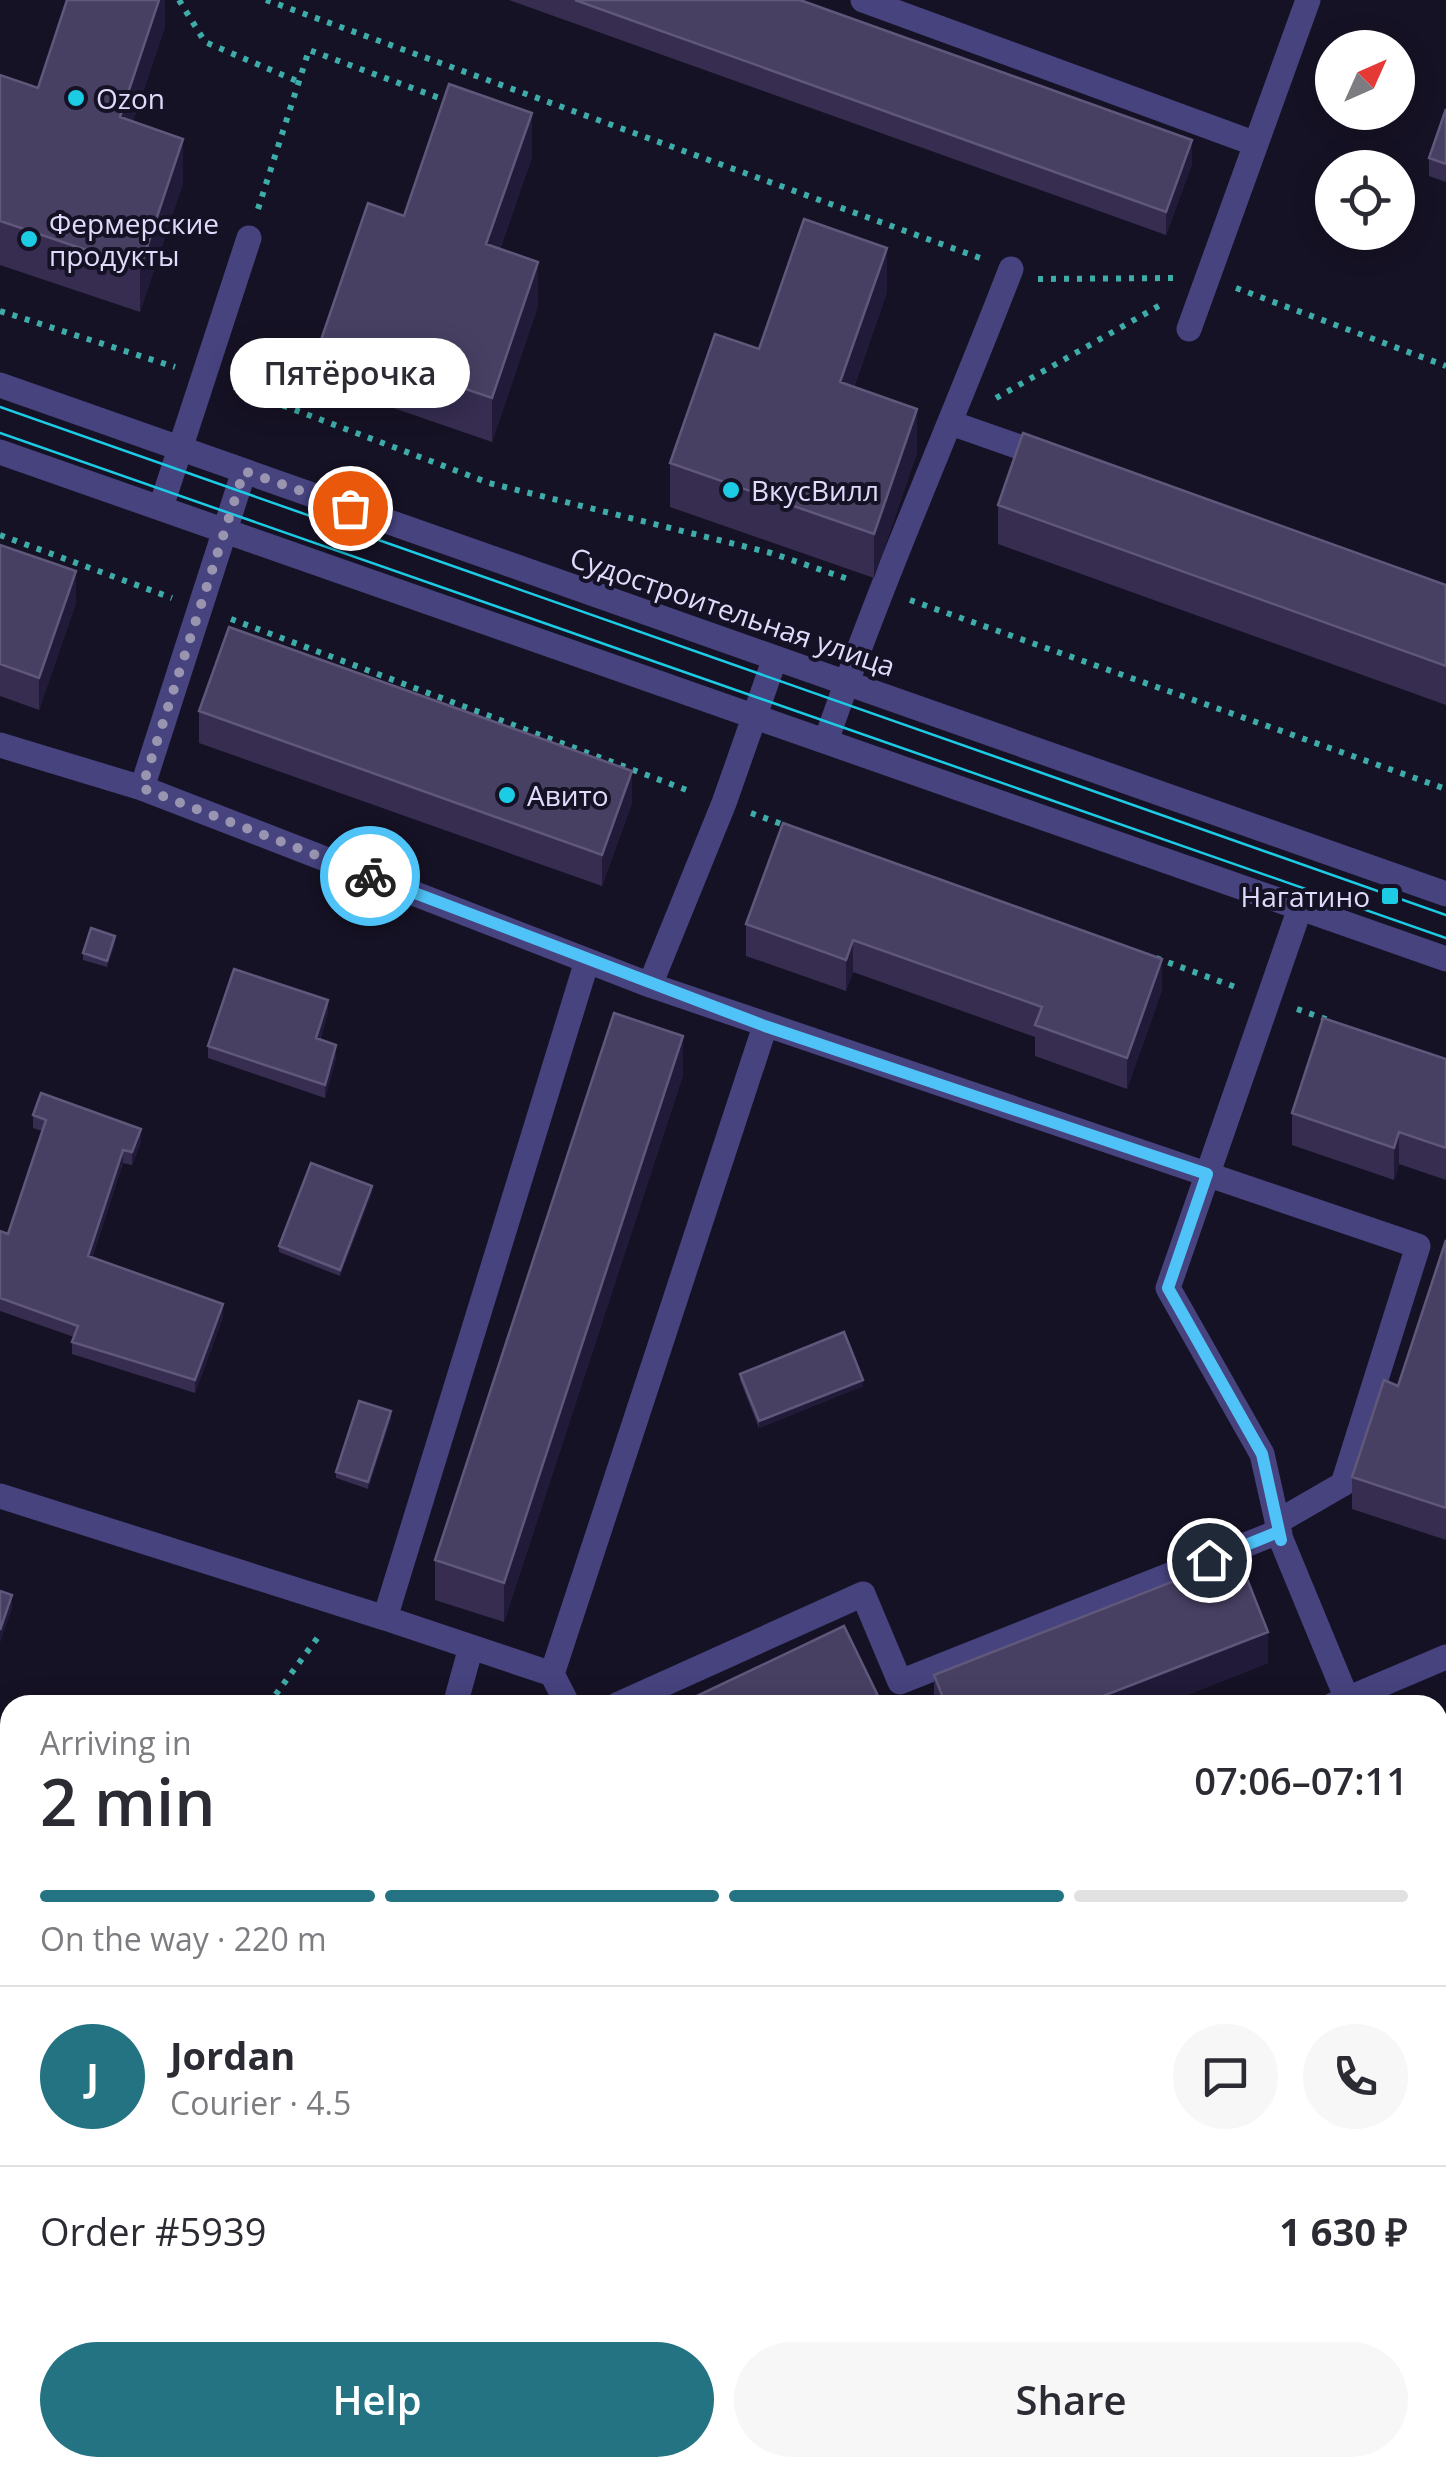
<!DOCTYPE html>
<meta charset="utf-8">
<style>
:root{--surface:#fff;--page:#f7f7f7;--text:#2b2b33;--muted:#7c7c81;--line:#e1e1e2;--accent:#247383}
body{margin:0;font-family:"Open Sans",sans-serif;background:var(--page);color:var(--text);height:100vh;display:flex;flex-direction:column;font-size:38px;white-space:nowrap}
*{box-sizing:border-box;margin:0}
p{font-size:32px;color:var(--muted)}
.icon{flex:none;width:55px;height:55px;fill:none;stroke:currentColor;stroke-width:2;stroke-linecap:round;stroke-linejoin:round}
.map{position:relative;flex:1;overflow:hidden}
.drawer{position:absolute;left:0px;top:1695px;width:1448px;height:782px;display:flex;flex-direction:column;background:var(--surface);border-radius:30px 30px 0 0;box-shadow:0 5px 25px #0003}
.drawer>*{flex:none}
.needle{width:65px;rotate:45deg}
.controls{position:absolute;left:1315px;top:30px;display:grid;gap:20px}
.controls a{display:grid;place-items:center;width:100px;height:100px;border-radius:50%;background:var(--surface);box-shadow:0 5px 25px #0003;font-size:50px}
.pin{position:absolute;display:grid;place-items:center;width:85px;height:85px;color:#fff;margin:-42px;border:5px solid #fff;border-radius:50%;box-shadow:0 2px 10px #0007}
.courier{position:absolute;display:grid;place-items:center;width:100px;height:100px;margin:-50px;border:8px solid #4fc3f7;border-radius:50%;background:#fff;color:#222;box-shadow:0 2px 12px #0007}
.bubble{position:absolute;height:70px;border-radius:35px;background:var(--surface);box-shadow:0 5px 25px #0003;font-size:32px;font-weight:600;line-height:70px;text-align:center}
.overview em{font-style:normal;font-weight:600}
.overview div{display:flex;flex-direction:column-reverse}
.overview{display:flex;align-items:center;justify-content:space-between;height:170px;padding:0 40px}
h1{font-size:65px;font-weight:600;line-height:75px}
.bar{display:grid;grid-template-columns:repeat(4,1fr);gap:15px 10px;align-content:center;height:120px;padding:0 40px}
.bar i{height:12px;border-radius:8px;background:var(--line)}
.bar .current{background:var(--accent)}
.bar p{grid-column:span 4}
.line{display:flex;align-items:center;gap:25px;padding:0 40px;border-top:2px solid var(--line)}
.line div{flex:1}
.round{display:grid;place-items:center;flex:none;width:105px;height:105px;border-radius:52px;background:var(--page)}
.primary-button{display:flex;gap:20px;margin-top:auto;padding:20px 40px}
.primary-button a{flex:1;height:115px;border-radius:60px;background:var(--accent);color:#fff;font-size:40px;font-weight:600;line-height:115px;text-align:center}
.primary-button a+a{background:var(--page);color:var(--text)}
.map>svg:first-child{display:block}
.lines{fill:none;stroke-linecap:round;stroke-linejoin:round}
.path{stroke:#3eaca8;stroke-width:6;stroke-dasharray:5 8;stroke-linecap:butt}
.minor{stroke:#46437f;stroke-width:25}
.tram{stroke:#1ccce5;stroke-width:2.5}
.wall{fill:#362d51}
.shaded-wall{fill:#211a38}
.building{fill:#484063;stroke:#60587b;stroke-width:2.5}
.done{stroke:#9995b0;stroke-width:10;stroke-dasharray:0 18}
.route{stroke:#4fc3f7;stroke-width:12}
.poi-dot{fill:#1ccce5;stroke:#161225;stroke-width:4}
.labels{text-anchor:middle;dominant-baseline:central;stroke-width:8;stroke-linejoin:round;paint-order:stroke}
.poi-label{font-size:28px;fill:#dfdbfb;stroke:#161225;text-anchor:start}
.street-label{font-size:28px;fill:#dfdbfb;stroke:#161225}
</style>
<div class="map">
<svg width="1446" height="2477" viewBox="0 0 1446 2477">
<rect width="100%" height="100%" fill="#161225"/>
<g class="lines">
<path class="path" d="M 179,0 L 205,42 L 297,81
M 266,0 L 980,258
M 258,209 L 309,50 L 450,102
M 1038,279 L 1176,278
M 1236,288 L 1446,366
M 0,311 L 175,367
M 234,387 L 489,483 L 771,553 L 851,580
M 996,398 L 1164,303
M 0,535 L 172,598
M 910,600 L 1446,789
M 231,619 L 692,792
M 751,813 L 787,826
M 1156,958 L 1238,988
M 1297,1009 L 1328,1020
M 268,1705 L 321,1633"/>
<path class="minor" d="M 863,0 L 1256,144
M 1189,329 L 1308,0
M 0,385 L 1446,894
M 951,423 L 1051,458
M 0,452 L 1446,959
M 244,471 L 142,788 L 650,985 L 724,803 L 775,658
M 161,507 L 249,238
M 826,741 C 881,581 950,427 1011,269
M 0,745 L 142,788
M 650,985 L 1418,1246 L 1343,1484 L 1277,1522
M 0,1496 L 385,1618
M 1280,1534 L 1262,1454 L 1168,1288 L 1300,908
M 552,1674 L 765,1026
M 455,1705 L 471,1647
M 568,1705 L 552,1674 L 385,1618 L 587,961
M 617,1705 L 863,1594 L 900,1682 L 1278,1532 L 1347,1699
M 1333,1705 L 1446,1657
M 0,2053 L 10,2050
M 0,2265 L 10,2261"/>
<path class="tram" d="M 0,407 L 1446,915
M 0,433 L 1446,938"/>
</g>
<path class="wall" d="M 165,0 L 165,27 L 133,121 L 183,183 L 140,312 L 0,265 L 0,75 L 38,88 Z
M 509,0 L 800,0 L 1192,164 L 1166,235 Z
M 1446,109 L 1446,182 L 1429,176 L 1429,158 Z
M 532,157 L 500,249 L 538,306 L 492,442 L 321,383 L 321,340 L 404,216 Z
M 887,292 L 854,387 L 917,453 L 874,578 L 670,507 L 670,463 L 759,349 Z
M 998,505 L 1446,585 L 1446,705 L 998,544 Z
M 0,545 L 76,603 L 39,710 L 0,696 Z
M 199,711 L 632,803 L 602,886 L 199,743 Z
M 783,823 L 1162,990 L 1127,1089 L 1035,1056 L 1035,1037 L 853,972 L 846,991 L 746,956 L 746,924 Z
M 115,943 L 107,967 L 83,960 L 83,953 Z
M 328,1012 L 320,1040 L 336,1058 L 325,1098 L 208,1058 L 208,1046 Z
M 1446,1059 L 1446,1180 L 1399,1164 L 1394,1180 L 1292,1145 L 1292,1113 Z
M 683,1075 L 504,1622 L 435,1600 L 435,1560 Z
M 33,1115 L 141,1142 L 132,1165 L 123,1163 L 92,1258 L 223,1317 L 195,1393 L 72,1354 L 72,1342 L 74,1337 L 0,1311 L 0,1231 L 8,1234 L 42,1131 L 33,1128 Z
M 372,1193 L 340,1276 L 279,1252 L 279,1246 Z
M 1446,1240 L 1446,1540 L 1352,1509 L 1352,1477 L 1398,1386 Z
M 740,1374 L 863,1386 L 759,1428 L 740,1380 Z
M 391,1418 L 368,1489 L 336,1478 L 336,1472 Z
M 1268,1663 L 1161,1705 L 934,1705 L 934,1675 Z"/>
<path class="shaded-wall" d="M 159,0 L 165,0 L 165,27 L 120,160 L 120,117 Z
M 532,113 L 532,157 L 486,288 L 486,244 Z
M 183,139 L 183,183 L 140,312 L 140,268 Z
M 1192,140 L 1192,164 L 1166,235 L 1166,212 Z
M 887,248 L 887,292 L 840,426 L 840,382 Z
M 538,262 L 538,306 L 492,442 L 492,398 Z
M 917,409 L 917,453 L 874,578 L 874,534 Z
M 76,571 L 76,603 L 39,710 L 39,678 Z
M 632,771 L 632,803 L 602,886 L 602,855 Z
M 115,936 L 115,943 L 107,967 L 107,961 Z
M 853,940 L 853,972 L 846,991 L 846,960 Z
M 1162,959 L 1162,990 L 1127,1089 L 1127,1058 Z
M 328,1000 L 328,1012 L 316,1051 L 316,1038 Z
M 683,1036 L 683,1075 L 504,1622 L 504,1583 Z
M 336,1045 L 336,1058 L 325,1098 L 325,1085 Z
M 141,1129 L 141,1142 L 132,1165 L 132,1152 Z
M 1399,1132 L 1399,1164 L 1394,1180 L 1394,1148 Z
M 123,1150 L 123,1163 L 88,1269 L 88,1256 Z
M 372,1186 L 372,1193 L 340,1276 L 340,1270 Z
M 223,1304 L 223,1317 L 195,1393 L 195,1380 Z
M 863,1380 L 863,1386 L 759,1428 L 759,1421 Z
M 391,1411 L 391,1418 L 368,1489 L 368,1482 Z
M 12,1595 L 12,1608 L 0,1643 L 0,1630 Z
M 1268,1632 L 1268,1663 L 1161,1705 L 1080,1705 Z
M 879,1698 L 879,1705 L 863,1705 Z
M 10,2157 L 10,2189 L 0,2193 L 0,2161 Z"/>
<path class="building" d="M 67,0 L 159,0 L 120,117 L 183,139 L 140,268 L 0,221 L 0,75 L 38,88 Z
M 575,0 L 800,0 L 1192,140 L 1166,212 Z
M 449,84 L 532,113 L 486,244 L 538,262 L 492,398 L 321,340 L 368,203 L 404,216 Z
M 1446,109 L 1446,164 L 1429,158 Z
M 804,219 L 887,248 L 840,382 L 917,409 L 874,534 L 670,463 L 715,334 L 759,349 Z
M 1023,433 L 1446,585 L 1446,666 L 998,505 Z
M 0,545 L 76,571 L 39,678 L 0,664 Z
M 229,627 L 632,771 L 602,855 L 199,711 Z
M 783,823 L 1162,959 L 1127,1058 L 1035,1025 L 1042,1007 L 853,940 L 846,960 L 746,924 Z
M 91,928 L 115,936 L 107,961 L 83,953 Z
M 234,969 L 328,1000 L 316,1038 L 336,1045 L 325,1085 L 208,1046 Z
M 614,1013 L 683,1036 L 504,1583 L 435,1560 Z
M 1323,1018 L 1446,1059 L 1446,1148 L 1399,1132 L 1394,1148 L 1292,1113 Z
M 41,1093 L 141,1129 L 132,1152 L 123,1150 L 88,1256 L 223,1304 L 195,1380 L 72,1342 L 78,1326 L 0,1298 L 0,1231 L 8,1234 L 46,1120 L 33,1115 Z
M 311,1163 L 372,1186 L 340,1270 L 279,1246 Z
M 1446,1240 L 1446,1508 L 1352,1477 L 1384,1380 L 1398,1386 Z
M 844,1332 L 863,1380 L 759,1421 L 740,1374 Z
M 359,1401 L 391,1411 L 368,1482 L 336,1472 Z
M 1238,1556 L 1268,1632 L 1080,1705 L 946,1705 L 934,1675 Z
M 0,1591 L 12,1595 L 0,1630 Z
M 844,1626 L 879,1698 L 863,1705 L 678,1705 Z
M 10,2067 L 10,2157 L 0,2161 L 0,2071 Z
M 1005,2468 L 1223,2468 L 1227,2477 L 982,2477 Z"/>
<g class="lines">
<path class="done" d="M 350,508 L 244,471 L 142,788 L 370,876"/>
<path class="route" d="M 370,876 L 765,1026 L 1207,1174 L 1168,1288 L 1262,1454 L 1281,1540 L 1278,1532 L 1209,1560"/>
</g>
<g class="poi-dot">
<circle cx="76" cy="98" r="10"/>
<circle cx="29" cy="239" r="10"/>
<circle cx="731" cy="490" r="10"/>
<circle cx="507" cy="795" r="10"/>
<rect x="1380" y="886" width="20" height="20" rx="5"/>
</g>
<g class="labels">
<g class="poi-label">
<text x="96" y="98">Ozon</text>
<text x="49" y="223">Фермерские<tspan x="49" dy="32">продукты</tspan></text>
<text x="751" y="490">ВкусВилл</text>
<text x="527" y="795">Авито</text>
<text x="1370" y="896" text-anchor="end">Нагатино</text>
</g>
<g class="street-label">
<text transform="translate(733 611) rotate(19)">Судостроительная улица</text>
</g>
</g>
</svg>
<div class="controls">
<a><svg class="needle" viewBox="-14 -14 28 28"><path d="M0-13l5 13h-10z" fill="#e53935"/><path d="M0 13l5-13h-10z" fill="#7c7c81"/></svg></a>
<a><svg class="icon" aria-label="locate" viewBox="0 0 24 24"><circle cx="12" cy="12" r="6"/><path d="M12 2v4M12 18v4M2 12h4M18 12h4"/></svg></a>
</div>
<div class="pin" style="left:350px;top:508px;background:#ea580c"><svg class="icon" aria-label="bag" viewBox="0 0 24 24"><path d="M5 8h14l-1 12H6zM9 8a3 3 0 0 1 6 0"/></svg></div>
<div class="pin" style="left:1209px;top:1560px;background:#1f2937"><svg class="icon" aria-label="home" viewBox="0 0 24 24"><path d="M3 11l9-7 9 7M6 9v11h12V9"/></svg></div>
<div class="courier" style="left:370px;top:876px"><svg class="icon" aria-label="bike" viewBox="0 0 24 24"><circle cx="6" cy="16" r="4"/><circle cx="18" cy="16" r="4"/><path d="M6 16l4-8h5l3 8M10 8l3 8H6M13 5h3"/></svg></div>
<div class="bubble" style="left:230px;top:338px;width:240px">Пятёрочка</div>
<section class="drawer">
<div class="overview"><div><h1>2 min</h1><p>Arriving in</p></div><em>07:06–07:11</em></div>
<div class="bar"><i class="current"></i><i class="current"></i><i class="current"></i><i></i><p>On the way · 220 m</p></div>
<div class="line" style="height:180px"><b class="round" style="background:var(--accent);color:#fff">J</b><div><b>Jordan</b><p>Courier · 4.5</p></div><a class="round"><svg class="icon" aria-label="chat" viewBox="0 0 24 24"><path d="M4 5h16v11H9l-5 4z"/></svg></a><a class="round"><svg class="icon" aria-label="phone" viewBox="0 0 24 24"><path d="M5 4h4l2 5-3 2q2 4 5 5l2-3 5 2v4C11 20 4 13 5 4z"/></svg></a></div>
<div class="line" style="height:130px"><div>Order #5939</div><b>1 630 ₽</b></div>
<div class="primary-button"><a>Help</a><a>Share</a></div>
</section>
</div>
